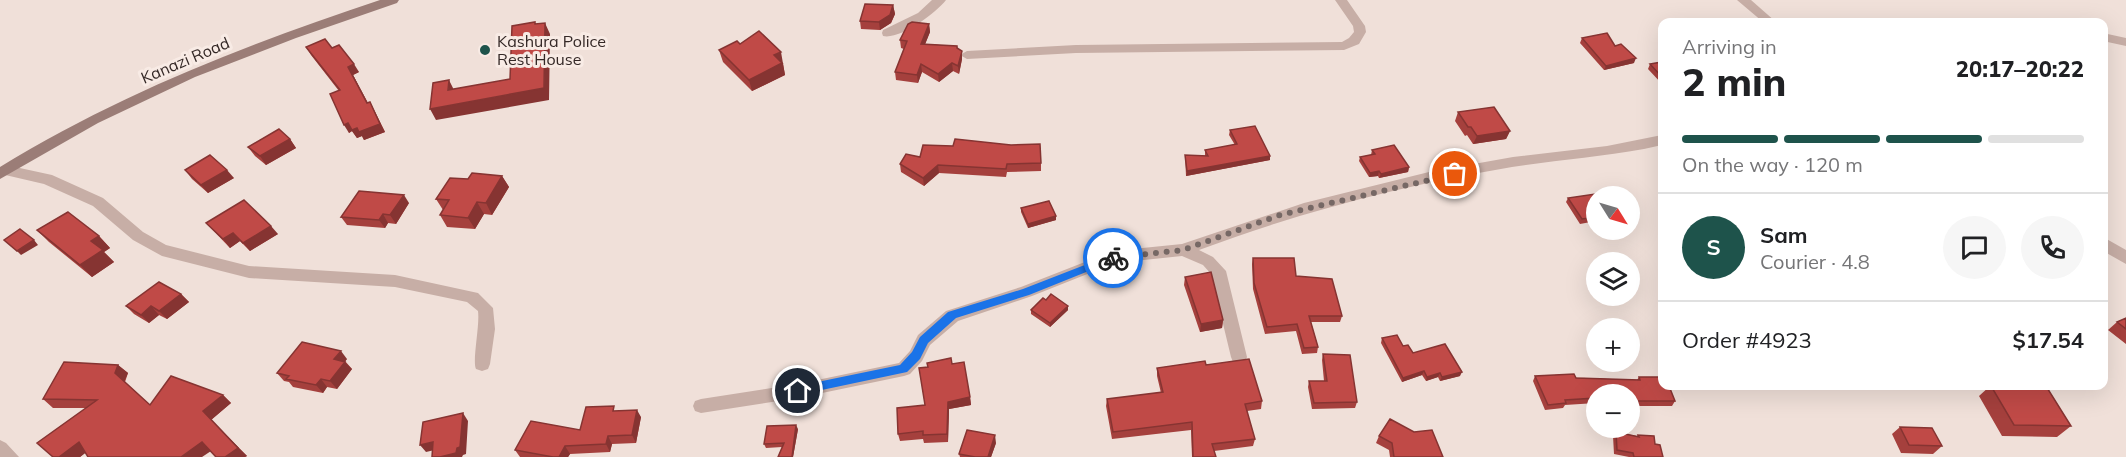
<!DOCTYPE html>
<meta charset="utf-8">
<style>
:root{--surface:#fff;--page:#f6f6f6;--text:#202124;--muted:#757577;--line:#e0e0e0;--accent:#1e534b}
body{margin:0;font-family:Mulish,sans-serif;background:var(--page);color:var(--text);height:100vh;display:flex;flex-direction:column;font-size:22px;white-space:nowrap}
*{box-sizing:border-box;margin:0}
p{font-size:20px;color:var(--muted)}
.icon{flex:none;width:33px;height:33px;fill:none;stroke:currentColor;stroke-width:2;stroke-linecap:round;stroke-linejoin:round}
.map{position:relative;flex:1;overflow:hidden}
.details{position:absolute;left:1658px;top:18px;width:450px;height:372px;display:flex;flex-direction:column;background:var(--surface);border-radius:12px;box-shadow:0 6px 24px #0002}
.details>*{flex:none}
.needle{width:39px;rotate:127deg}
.tools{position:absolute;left:1586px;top:186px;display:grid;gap:12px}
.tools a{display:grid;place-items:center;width:54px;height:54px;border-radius:50%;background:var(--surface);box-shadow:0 6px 24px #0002;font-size:30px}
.pin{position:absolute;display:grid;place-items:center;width:51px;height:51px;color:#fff;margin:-26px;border:3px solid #fff;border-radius:50%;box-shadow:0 2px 6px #0007}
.courier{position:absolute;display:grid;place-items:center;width:60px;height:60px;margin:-30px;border:4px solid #1a73e8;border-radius:50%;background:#fff;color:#222;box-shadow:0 2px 8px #0007}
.head em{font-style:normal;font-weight:800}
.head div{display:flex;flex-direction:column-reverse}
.head{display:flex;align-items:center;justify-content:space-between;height:102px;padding:0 24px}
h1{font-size:39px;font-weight:800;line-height:45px}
.bar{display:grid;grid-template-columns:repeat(4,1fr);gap:9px 6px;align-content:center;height:72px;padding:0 24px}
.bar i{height:8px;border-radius:4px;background:var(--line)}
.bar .on{background:var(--accent)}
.bar p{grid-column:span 4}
.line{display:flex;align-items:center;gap:15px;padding:0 24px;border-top:2px solid var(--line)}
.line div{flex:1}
.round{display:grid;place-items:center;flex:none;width:63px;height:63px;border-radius:32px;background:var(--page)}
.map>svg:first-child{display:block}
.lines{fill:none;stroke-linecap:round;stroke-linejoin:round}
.street{fill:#c7aea6;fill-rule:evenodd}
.secondary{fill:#9b7d77;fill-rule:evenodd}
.wall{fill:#a5403d}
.shaded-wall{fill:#863432}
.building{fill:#c04a47;stroke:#863432;stroke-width:1.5}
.route{fill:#1a73e8}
.done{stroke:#766865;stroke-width:6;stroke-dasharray:0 10.8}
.poi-dot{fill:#1e534b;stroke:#f8ebe5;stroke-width:2}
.labels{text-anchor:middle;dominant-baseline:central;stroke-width:6;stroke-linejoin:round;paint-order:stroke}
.poi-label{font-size:16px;fill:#342826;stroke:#f8ebe5;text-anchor:start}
.street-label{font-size:16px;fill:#342826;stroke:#f8ebe5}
</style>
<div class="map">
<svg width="2126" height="457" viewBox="0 0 2126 457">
<rect width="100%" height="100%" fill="#f0e0d9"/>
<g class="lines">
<path class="street" d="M 932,0 L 946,0 C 936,13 900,40 883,36 L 882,33 L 883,30 L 918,13 Z
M 1335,0 L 1347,0 L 1365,26 L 1366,32 L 1359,44 L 1344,50 L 1076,53 L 967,59 L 960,55 L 967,51 L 1076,45 L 1342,42 L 1349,38 L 1354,32 L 1353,26 Z
M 1737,0 L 1751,0 L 1776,22 L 1763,22 Z
M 2103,33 L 2126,38 L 2126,46 L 2103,41 Z
M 1662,135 L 1662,145 L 1644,149 C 1600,157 1556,160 1512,167 C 1405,185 1300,212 1199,250 L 1213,257 L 1226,271 L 1247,357 L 1245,362 L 1239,364 L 1233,362 L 1231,357 L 1211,274 L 1203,265 L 1182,256 L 1115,263 L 1032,296 L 958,321 L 930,345 L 922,361 L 910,374 L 904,376 L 798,398 L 701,413 L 695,411 L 693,406 L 695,401 L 701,399 L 798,384 L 899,363 L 910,351 L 918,335 L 946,311 L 1021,287 L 1113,251 L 1182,244 L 1304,203 L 1429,172 L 1513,157 L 1607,146 Z
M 6,165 L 52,175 L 103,198 L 143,232 L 166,245 L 249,266 L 395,275 L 478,293 L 493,308 L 495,329 L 490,364 L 488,369 L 482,371 L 476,369 C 472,361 480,326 478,311 L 467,302 L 395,287 L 249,278 L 162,256 L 133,240 L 93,206 L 44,184 L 1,174 L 0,168 Z
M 2103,237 L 2126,250 L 2126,264 L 2103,251 Z
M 0,440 L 6,443 L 19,457 L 0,457 Z"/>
<path class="secondary" d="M 380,0 L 399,0 L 397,3 L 296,38 L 195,77 L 98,123 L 0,179 L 0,167 C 119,94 248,44 380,0 Z"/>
</g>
<path class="wall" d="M 893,5 L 895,14 L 891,23 L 880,30 L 861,29 L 860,21 Z
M 929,24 L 930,32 L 925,44 L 957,46 L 958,49 L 962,51 L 962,59 L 959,74 L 953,71 L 939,82 L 922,72 L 918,83 L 896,80 L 895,72 L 904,49 L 901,48 L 900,40 Z
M 1582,38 L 1615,46 L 1634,63 L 1604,70 L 1580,43 Z
M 740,44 L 784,64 L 783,64 L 785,75 L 752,91 L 723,62 L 719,50 Z
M 306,47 L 359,72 L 353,75 L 368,103 L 374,110 L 385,132 L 364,140 L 362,136 L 357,138 L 352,131 L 349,133 L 339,91 L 311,55 Z
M 1662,62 L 1662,84 L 1648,69 L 1650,64 Z
M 1458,112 L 1510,131 L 1506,139 L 1473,144 L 1467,135 L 1465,136 L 1455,121 Z
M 1230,130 L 1270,160 L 1186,176 L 1185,155 L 1205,156 L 1205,150 L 1235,145 L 1229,135 Z
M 290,139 L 296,148 L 266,165 L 255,156 L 248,147 Z
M 1372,150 L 1409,167 L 1408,172 L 1379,178 L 1378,176 L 1369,177 L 1359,161 L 1360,157 L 1371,155 Z
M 920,157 L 1041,163 L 1041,171 L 1007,172 L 1006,177 L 939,173 L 924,186 L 901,172 L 900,164 Z
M 185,170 L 234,178 L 208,193 L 192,179 Z
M 502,176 L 509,187 L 492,215 L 484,214 L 475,229 L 447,227 L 440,215 L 443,210 L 436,199 L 468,179 Z
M 1596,196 L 1596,221 L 1580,224 L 1566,202 L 1568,198 Z
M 409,203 L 396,224 L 388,223 L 385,228 L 347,225 L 341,217 Z
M 1021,208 L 1056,220 L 1028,228 L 1021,212 Z
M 206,223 L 278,234 L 250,251 L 240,241 L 230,248 Z
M 37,230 L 99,236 L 110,248 L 104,252 L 114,262 L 92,277 L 49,242 Z
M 1253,258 L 1296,276 L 1342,316 L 1340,322 L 1311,322 L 1318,347 L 1317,353 L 1302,354 L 1296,331 L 1265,334 L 1253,289 L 1252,264 Z
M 1185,277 L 1223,320 L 1222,328 L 1200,332 L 1184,285 Z
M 181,294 L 189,302 L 167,319 L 159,315 L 149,323 L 134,314 L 126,306 Z
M 1046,300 L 1068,306 L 1068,310 L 1050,327 L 1031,314 L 1031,310 Z
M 2126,318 L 2126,344 L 2108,330 L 2117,322 Z
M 1382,338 L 1403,346 L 1413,353 L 1460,376 L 1440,381 L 1438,377 L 1426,381 L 1422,375 L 1402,382 L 1381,343 Z
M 1323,354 L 1357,402 L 1355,408 L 1312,409 L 1308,387 L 1309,381 L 1324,381 L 1322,360 Z
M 347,359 L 345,361 L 352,369 L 337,389 L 327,387 L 323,393 L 293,387 L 289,382 L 284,381 L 277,373 Z
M 952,364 L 970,397 L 971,405 L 949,409 L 948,442 L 924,443 L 923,439 L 900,441 L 898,434 L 925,405 Z
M 118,365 L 128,373 L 125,382 L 150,405 L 223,395 L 231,403 L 211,420 L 247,456 L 245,457 L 216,457 L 211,451 L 85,453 L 80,457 L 53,457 L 86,408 L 53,408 L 43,399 Z
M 1206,365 L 1262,401 L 1261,409 L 1247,411 L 1255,439 L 1253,446 L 1214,451 L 1216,457 L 1192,457 L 1191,430 L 1112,439 L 1106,406 L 1107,399 L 1161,393 L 1157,376 L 1157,368 Z
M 1535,376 L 1637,380 L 1639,377 L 1675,401 L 1672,406 L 1629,406 L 1629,394 L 1596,394 L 1596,403 L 1565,405 L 1563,408 L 1545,410 L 1533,381 Z
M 1990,386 L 2046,386 L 2071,426 L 2057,437 L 2002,436 L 1979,396 Z
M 616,411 L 641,417 L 636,443 L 612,444 L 610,452 L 570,454 L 568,457 L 520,457 L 515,450 L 580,430 Z
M 1900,427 L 1942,446 L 1933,454 L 1901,453 L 1892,434 Z
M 798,429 L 793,457 L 778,457 L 782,447 L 766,448 L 764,444 Z
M 1616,432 L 1637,436 L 1638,435 L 1655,444 L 1663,457 L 1629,457 L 1614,454 L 1613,436 Z
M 1379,436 L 1443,457 L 1390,457 L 1389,450 L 1376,443 Z
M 996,443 L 991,457 L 960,457 L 959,454 Z"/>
<path class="shaded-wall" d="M 893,5 L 895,14 L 891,23 L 880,30 L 879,22 Z
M 545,23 L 550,34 L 549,100 L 436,120 L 430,109 L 544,88 Z
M 929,24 L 930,32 L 922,52 L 921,44 Z
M 962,51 L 962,59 L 959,74 L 958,66 Z
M 781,52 L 785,75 L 752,91 L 749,80 L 774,55 Z
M 1636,58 L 1634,63 L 1604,70 L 1606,66 Z
M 952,63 L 953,71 L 939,82 L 938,74 Z
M 354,64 L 359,72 L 353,75 L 372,111 L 348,67 Z
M 921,64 L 922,72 L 918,83 L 917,75 Z
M 449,80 L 455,92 L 448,90 Z
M 370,102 L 385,132 L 364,140 L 362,136 L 357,138 L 352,131 L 349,133 L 344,125 Z
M 1510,131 L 1506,139 L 1473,144 L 1477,136 Z
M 290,139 L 296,148 L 266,165 L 260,156 Z
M 1270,156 L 1270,160 L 1186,176 L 1187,171 Z
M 938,165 L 939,173 L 924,186 L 923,178 Z
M 1409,167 L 1408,172 L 1379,178 L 1381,174 Z
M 227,170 L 234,178 L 208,193 L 201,185 Z
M 1379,171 L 1378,176 L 1369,177 L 1370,173 Z
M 502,176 L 509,187 L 492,215 L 486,203 Z
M 404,195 L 409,203 L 396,224 L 390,215 Z
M 477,202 L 484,214 L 475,229 L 468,218 Z
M 383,214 L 388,223 L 385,228 L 379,220 Z
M 1056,216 L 1056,220 L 1028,228 L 1028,224 Z
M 271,226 L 278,234 L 250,251 L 243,243 Z
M 233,233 L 240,241 L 230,248 L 223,239 Z
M 99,236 L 110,248 L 104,252 L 114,262 L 92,277 L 80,265 L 91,241 Z
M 34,240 L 38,245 L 21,255 L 17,251 Z
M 181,294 L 189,302 L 167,319 L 159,311 Z
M 151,306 L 159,315 L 149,323 L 141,315 Z
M 1068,306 L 1068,310 L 1050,327 L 1050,323 Z
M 1223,320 L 1222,328 L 1200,332 L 1201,324 Z
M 341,351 L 347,359 L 341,367 L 334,359 Z
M 345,362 L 352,369 L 337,389 L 330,381 Z
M 118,365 L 128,373 L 124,382 L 115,373 Z
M 1424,371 L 1422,375 L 1402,382 L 1403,378 Z
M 1462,372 L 1460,376 L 1440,381 L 1442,377 Z
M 1440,373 L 1438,377 L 1426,381 L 1427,377 Z
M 321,379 L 327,387 L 323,393 L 316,385 Z
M 223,395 L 231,403 L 211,420 L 247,456 L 245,457 L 225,457 L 203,411 Z
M 970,397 L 971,405 L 949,409 L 948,442 L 947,434 L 948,402 Z
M 637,410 L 641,417 L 636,443 L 632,435 Z
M 463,413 L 468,421 L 466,454 L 463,455 L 462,457 L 440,457 Z
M 796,425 L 798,429 L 793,457 L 792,457 Z
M 995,435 L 996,443 L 991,457 L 988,457 Z
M 608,436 L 612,444 L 610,452 L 606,444 Z
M 79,442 L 89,450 L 80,457 L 59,457 Z
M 202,442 L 211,451 L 202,457 L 181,457 Z
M 433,442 L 439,449 L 426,452 L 420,445 Z
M 565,446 L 570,454 L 568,457 L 559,457 Z"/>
<path class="building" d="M 865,4 L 893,5 L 890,15 L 879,22 L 860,21 Z
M 535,22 L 535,24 L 545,23 L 544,88 L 430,109 L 433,83 L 449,80 L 448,90 L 510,79 L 512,26 Z
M 912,22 L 929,24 L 921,44 L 957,46 L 957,48 L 962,51 L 958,66 L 952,63 L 938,74 L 921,64 L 917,75 L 895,72 L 907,41 L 900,40 L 908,24 Z
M 759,31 L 781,52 L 774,55 L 782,63 L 749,80 L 719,50 L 737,41 L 740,44 Z
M 1607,33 L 1615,46 L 1621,44 L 1636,58 L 1606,66 L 1582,38 Z
M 325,39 L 332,48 L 339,45 L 354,64 L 348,67 L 367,103 L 370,102 L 380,124 L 359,132 L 357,128 L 352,130 L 348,123 L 344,125 L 330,94 L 340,90 L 306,47 Z
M 1662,62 L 1662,77 L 1650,64 Z
M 1494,107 L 1510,131 L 1477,136 L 1471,127 L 1468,127 L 1458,112 Z
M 1255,126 L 1270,156 L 1187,171 L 1185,155 L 1208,156 L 1205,150 L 1237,144 L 1230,130 Z
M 279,129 L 290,139 L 260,156 L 248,147 Z
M 955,139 L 1011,145 L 1040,144 L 1041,163 L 1007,164 L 1006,169 L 938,165 L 923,178 L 900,164 L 906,154 L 920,157 L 923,145 L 953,146 Z
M 1394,145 L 1409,167 L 1381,174 L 1379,171 L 1370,173 L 1360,157 L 1375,154 L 1372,150 Z
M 210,155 L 227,170 L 201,185 L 185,170 Z
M 472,173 L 502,176 L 486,203 L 477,202 L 468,218 L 440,215 L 449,200 L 436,199 L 450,178 L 468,179 Z
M 359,191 L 404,195 L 390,215 L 383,214 L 379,220 L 341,217 Z
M 1609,192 L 1612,196 L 1596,196 L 1596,217 L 1582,219 L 1568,198 Z
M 244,200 L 271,226 L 243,243 L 233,233 L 223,239 L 206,223 Z
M 1049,201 L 1056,216 L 1028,224 L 1021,208 Z
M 68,212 L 99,236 L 91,241 L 103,250 L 80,265 L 37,230 Z
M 20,229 L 34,240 L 17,251 L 4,240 Z
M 1253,258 L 1294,258 L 1296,276 L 1332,279 L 1342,316 L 1309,316 L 1318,347 L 1304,348 L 1297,324 L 1267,327 L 1254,283 Z
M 1211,272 L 1223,320 L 1201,324 L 1185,277 Z
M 159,282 L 181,294 L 159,311 L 151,306 L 141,315 L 126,306 Z
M 1051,294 L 1068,306 L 1050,323 L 1031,310 L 1043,298 L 1046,300 Z
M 2126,318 L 2126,329 L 2117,322 Z
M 1397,335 L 1403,346 L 1408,345 L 1413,353 L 1445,344 L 1462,372 L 1442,377 L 1440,373 L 1427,377 L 1424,371 L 1403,378 L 1382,338 Z
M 302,342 L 341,351 L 334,359 L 345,362 L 330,381 L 321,379 L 316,385 L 286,379 L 289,376 L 277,373 Z
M 1323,354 L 1350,355 L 1357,402 L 1314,403 L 1309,381 L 1327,381 Z
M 951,358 L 952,364 L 964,362 L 970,397 L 948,402 L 947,434 L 923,435 L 923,431 L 898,434 L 897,408 L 925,405 L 919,368 L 928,367 L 927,363 Z
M 1249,359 L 1262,401 L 1245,404 L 1255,439 L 1212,444 L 1216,457 L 1193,457 L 1192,422 L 1113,432 L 1107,399 L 1163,392 L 1157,368 L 1205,361 L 1206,365 Z
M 64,362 L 118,365 L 115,373 L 150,405 L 171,376 L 223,395 L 203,411 L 238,448 L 225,457 L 216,457 L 202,442 L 181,457 L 88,457 L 79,442 L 59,457 L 53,457 L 37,443 L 97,400 L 43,399 Z
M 1574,374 L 1576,378 L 1640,380 L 1639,377 L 1662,377 L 1662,386 L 1669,386 L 1675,401 L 1629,401 L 1629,394 L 1596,394 L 1596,398 L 1565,400 L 1566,403 L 1548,405 L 1535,376 Z
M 1991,386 L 2046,386 L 2071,426 L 2014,425 Z
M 614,406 L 613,411 L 637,410 L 632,435 L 608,436 L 606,444 L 565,446 L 559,457 L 553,457 L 515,450 L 531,421 L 580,430 L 586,407 Z
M 463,413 L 460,447 L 457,448 L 456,453 L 440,457 L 432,457 L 433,442 L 420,445 L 423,422 Z
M 1390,419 L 1414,432 L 1432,430 L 1443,457 L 1394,457 L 1392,443 L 1379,436 Z
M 796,425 L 792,457 L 778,457 L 784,443 L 764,444 L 767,426 Z
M 1900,427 L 1932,428 L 1942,446 L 1909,445 Z
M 967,430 L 995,435 L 988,457 L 975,457 L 959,454 Z
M 1616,432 L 1639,437 L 1638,435 L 1654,436 L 1655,444 L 1660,445 L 1663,457 L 1634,457 L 1633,453 L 1617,450 Z"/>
<path class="route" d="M 1113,254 L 1118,258 L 1116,260 L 1029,295 L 956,318 L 928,343 L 920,359 L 907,372 L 798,395 L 792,391 L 798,386 L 900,365 L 912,352 L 920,337 L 948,312 L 1023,289 Z"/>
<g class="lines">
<path class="done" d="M 1113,258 L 1183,250 L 1280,215 L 1455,174"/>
</g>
<circle class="poi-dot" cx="485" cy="50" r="6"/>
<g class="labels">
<g class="poi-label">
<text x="497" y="41">Kashura Police<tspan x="497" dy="18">Rest House</tspan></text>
</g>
<g class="street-label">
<text transform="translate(185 60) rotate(-23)">Kanazi Road</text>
</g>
</g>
</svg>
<div class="tools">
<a><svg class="needle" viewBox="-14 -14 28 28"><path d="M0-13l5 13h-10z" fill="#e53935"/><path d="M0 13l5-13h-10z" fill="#757577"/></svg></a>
<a><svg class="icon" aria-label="layers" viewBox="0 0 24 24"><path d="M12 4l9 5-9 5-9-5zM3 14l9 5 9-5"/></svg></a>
<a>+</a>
<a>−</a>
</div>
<div class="pin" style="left:1455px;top:174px;background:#ea580c"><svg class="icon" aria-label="bag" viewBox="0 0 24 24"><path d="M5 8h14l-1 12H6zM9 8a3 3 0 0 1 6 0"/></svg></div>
<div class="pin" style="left:798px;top:391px;background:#1f2937"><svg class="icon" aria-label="home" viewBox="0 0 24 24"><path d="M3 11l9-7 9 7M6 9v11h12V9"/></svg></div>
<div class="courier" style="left:1113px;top:258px"><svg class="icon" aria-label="bike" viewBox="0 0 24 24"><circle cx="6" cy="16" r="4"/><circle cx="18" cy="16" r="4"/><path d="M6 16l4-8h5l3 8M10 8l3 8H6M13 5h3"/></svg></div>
<section class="details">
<div class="head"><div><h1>2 min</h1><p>Arriving in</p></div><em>20:17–20:22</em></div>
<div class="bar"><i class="on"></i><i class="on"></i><i class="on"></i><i></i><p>On the way · 120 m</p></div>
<div class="line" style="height:108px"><b class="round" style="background:var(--accent);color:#fff">S</b><div><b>Sam</b><p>Courier · 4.8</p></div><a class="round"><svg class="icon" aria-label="chat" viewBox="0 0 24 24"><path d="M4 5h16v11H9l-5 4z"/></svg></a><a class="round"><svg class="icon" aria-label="phone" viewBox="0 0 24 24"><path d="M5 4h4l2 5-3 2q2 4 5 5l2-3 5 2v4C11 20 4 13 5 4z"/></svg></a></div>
<div class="line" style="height:78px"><div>Order #4923</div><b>$17.54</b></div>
</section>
</div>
